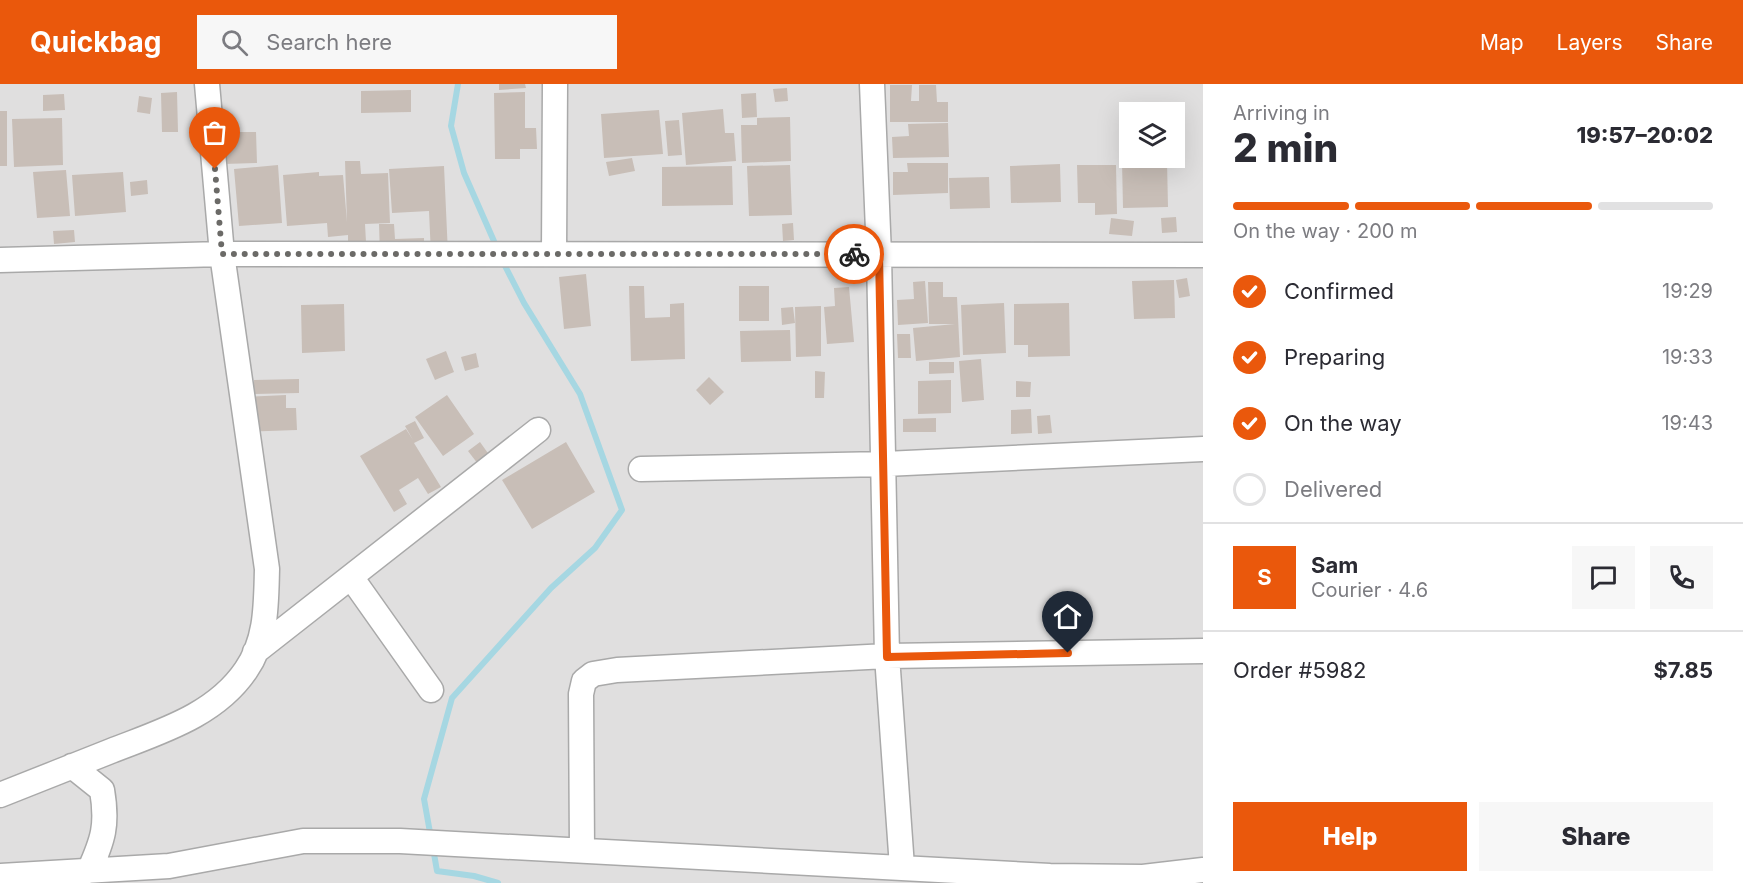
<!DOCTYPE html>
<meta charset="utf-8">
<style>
:root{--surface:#fff;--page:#f7f7f7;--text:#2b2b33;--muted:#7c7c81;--line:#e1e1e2;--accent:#ea580c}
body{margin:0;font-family:Inter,sans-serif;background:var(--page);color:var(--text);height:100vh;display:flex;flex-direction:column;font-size:22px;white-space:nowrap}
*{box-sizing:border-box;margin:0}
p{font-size:20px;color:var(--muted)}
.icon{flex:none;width:33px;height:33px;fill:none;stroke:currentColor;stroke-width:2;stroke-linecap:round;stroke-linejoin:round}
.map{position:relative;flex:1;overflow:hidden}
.details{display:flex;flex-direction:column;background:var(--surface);width:540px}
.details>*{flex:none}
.fabs{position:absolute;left:1119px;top:18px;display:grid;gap:12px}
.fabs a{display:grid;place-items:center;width:66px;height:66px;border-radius:0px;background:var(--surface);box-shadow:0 6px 24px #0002;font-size:30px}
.pin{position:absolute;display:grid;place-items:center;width:51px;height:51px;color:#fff;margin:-62px -26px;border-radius:50% 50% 50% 0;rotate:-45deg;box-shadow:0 0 6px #0007}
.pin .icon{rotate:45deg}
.courier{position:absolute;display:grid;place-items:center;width:60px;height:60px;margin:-30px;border:4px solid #ea580c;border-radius:50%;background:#fff;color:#222;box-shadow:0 2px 8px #0007}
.headline em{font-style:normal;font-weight:800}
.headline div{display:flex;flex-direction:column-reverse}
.headline{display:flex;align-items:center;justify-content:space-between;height:102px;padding:0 30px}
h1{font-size:39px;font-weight:800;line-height:45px}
.bar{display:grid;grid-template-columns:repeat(4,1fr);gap:9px 6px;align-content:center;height:72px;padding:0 30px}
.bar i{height:8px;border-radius:4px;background:var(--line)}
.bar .on{background:var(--accent)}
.bar p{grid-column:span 4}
.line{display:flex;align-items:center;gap:15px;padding:0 30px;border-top:2px solid var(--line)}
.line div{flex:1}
.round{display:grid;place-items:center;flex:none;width:63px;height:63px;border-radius:0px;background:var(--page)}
ol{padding:0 30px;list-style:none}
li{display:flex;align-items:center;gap:18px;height:66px}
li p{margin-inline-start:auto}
li .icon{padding:6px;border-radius:50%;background:var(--accent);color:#fff;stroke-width:4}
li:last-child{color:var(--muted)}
li i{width:33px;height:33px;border:3px solid var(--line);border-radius:50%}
.primary-button{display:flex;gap:12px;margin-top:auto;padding:12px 30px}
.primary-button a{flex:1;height:69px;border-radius:0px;background:var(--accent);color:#fff;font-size:24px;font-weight:800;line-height:69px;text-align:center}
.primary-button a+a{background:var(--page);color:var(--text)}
header{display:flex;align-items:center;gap:36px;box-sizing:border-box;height:84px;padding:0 30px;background:var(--accent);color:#fff}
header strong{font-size:28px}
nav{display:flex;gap:33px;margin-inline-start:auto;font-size:21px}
.search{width:420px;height:54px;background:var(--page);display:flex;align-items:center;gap:15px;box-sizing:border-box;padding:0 21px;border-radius:0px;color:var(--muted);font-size:22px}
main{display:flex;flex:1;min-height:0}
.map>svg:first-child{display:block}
.residential{fill:#e0dfdf;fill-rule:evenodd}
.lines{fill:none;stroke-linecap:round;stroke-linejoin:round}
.stream{stroke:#a6d7e2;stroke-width:6}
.building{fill:#c8beb7}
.minor-casing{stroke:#a9a9a9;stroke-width:27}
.minor{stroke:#fff;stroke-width:24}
.done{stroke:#6b6a67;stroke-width:6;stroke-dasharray:0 10.8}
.route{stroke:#ea580c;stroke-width:8}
</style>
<header>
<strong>Quickbag</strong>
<div class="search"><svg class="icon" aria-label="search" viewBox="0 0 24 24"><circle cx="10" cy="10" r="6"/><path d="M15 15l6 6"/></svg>Search here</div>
<nav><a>Map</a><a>Layers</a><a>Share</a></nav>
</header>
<main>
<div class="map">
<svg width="1203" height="799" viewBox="0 0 1203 799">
<rect width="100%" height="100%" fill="#f2efe8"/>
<path class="residential" d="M 0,0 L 1203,0 L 1203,799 L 0,799 ZM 1130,28 L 1174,28 L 1174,74 L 1130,74 Z"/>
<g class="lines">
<path class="stream" d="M 458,0 L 451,42 L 464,89 L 497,164
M 431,754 L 424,715 L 452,614 L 551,504 L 595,464 L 622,426 L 580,310 L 524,219 L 502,176
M 433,764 L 437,787 L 474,792 L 498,799"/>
</g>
<path class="building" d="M 499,0 L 525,0 L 526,4 L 499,6 Z
M 890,1 L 912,1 L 911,17 L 919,17 L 919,1 L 936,1 L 937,18 L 948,18 L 948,38 L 890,38 Z
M 787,4 L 788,17 L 775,18 L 773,5 Z
M 411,6 L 411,28 L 361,29 L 361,7 Z
M 177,8 L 178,48 L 162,48 L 161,9 Z
M 525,8 L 525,44 L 536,44 L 537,65 L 520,65 L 520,75 L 495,75 L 494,9 Z
M 756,9 L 757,33 L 742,34 L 741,10 Z
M 64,10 L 65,26 L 43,27 L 43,11 Z
M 139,12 L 152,14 L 150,30 L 137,28 Z
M 723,25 L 725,49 L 734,49 L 736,77 L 686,81 L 682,29 Z
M 659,26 L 663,70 L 604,74 L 601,30 Z
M 0,27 L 7,27 L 7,82 L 0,82 Z
M 790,33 L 791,77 L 742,79 L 741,41 L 757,41 L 757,34 Z
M 62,34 L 63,81 L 14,83 L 12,35 Z
M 679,36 L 682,71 L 668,72 L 665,37 Z
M 948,39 L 949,73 L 893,74 L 892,53 L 909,52 L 908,40 Z
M 224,48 L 256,48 L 257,79 L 224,80 Z
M 632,74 L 635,87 L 609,92 L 606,78 Z
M 345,77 L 360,77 L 361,90 L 388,89 L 390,139 L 365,140 L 366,158 L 348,159 L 348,151 L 328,153 L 327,139 L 287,142 L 283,91 L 319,88 L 319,92 L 343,91 L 347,138 Z
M 1122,77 L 1167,77 L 1168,123 L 1123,124 Z
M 907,79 L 948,79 L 948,109 L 893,111 L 893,88 L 908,88 Z
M 1060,80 L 1061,118 L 1011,119 L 1010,82 Z
M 278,81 L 282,139 L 239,142 L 234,85 Z
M 790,81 L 792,131 L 749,132 L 747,82 Z
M 1077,81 L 1116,81 L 1117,130 L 1095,131 L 1095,119 L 1078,119 Z
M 444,82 L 448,170 L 431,171 L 429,127 L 392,129 L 389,85 Z
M 732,82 L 733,121 L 662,122 L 662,83 Z
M 66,86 L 70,132 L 37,134 L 33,88 Z
M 123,88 L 126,128 L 75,132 L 72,91 Z
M 989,93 L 990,124 L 950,125 L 949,94 Z
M 147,96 L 148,110 L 131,112 L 130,98 Z
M 1176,133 L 1177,148 L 1162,149 L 1161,134 Z
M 1111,134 L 1134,137 L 1132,152 L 1109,150 Z
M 793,139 L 794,156 L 783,157 L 782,140 Z
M 379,140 L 394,140 L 395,155 L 424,154 L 424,169 L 380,171 Z
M 74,146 L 75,158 L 54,160 L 53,147 Z
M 586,190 L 591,242 L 564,245 L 559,193 Z
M 1187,194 L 1190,212 L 1179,214 L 1176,196 Z
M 1174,196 L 1175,234 L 1134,235 L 1132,197 Z
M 925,197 L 928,239 L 898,241 L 897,216 L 914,215 L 913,198 Z
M 928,198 L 943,198 L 943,213 L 957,213 L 960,273 L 916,277 L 913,244 L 955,240 L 929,240 Z
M 629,202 L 644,202 L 645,234 L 670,233 L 670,220 L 684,219 L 685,275 L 631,277 Z
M 739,202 L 769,202 L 769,237 L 739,237 Z
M 849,203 L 854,258 L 827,260 L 824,223 L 835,222 L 834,204 Z
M 1004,219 L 1006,269 L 963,271 L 961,221 Z
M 1069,219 L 1070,272 L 1028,273 L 1028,261 L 1014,261 L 1014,220 Z
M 344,220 L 345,267 L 302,269 L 301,221 Z
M 821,222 L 821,272 L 796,273 L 795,223 Z
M 793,223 L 795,239 L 782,241 L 781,224 Z
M 790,246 L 791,277 L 741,278 L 740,247 Z
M 897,250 L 910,250 L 911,274 L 898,274 Z
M 446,267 L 454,288 L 435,296 L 426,275 Z
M 476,269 L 479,283 L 465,287 L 461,273 Z
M 981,275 L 984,316 L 962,318 L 959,277 Z
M 929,278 L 954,278 L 954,289 L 929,290 Z
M 815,287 L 825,288 L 824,314 L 815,314 Z
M 709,293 L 724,308 L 710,321 L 696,306 Z
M 299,295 L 299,309 L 254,310 L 254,296 Z
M 951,296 L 951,329 L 918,330 L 918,297 Z
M 1016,297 L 1031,298 L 1030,313 L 1016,313 Z
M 286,311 L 286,324 L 296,324 L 297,346 L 242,348 L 241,313 Z
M 447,311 L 474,350 L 443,372 L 415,333 Z
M 1031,325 L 1032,349 L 1011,350 L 1011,326 Z
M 1050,331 L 1052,349 L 1038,350 L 1037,332 Z
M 936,334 L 936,348 L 903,348 L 903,335 Z
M 415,337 L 424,354 L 414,359 L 441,403 L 428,410 L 418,394 L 399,406 L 407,420 L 394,428 L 360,372 L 406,345 L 413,356 L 405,342 Z
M 480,358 L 490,372 L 478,380 L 468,367 Z
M 566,358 L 595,408 L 532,445 L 502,396 Z"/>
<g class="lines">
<g class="minor-casing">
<path id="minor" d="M 872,0 L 879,171 L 887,572 L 902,783
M 554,169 L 555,0
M 0,176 L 222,170 L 1203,171
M 641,385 L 885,380 L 1203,365
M 351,493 L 431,606
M 255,568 L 538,346
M 72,682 L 102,706 C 108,741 103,756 89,787
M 0,711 C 37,696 74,682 111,667 C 159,648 215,632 246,586 C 267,556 266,520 267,485 L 222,170 L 207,0
M 582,766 L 581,610 L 584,597 L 593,590 L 617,586 L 887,572 L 1203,567
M 0,792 L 169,782 L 303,757 L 400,757 L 1050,792 L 1143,793 L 1203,786"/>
</g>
<use href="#minor" class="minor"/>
</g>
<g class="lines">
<path class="done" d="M 215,85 L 222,170 L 854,170"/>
<path class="route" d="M 854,170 L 879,171 L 887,573 L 1068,569"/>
</g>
</svg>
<div class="fabs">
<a><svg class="icon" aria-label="layers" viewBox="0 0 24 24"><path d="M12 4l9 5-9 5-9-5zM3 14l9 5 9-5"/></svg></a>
</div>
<div class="pin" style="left:215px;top:85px;background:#ea580c"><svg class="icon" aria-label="bag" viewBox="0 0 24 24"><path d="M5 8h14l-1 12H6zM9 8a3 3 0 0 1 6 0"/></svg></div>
<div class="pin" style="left:1068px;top:569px;background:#1f2937"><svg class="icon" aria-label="home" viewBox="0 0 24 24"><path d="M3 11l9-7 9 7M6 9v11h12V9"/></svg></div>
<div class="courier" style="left:854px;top:170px"><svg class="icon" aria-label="bike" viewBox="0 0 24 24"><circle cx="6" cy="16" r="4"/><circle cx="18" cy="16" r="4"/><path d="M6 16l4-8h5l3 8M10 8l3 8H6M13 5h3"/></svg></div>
</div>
<section class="details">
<div class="headline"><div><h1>2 min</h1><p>Arriving in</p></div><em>19:57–20:02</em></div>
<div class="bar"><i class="on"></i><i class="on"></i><i class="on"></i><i></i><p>On the way · 200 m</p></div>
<ol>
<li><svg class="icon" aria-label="check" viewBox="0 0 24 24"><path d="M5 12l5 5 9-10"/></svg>Confirmed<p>19:29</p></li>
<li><svg class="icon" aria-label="check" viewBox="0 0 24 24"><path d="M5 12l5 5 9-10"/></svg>Preparing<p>19:33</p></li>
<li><svg class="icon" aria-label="check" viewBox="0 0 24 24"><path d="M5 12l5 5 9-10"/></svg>On the way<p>19:43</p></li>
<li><i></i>Delivered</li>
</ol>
<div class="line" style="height:108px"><b class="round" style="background:var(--accent);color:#fff">S</b><div><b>Sam</b><p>Courier · 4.6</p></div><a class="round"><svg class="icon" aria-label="chat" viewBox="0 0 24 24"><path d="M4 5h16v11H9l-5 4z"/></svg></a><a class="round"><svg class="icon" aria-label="phone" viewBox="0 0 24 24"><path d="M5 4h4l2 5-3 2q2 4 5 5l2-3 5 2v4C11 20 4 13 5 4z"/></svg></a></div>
<div class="line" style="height:78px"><div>Order #5982</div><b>$7.85</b></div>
<div class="primary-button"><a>Help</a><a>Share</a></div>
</section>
</main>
